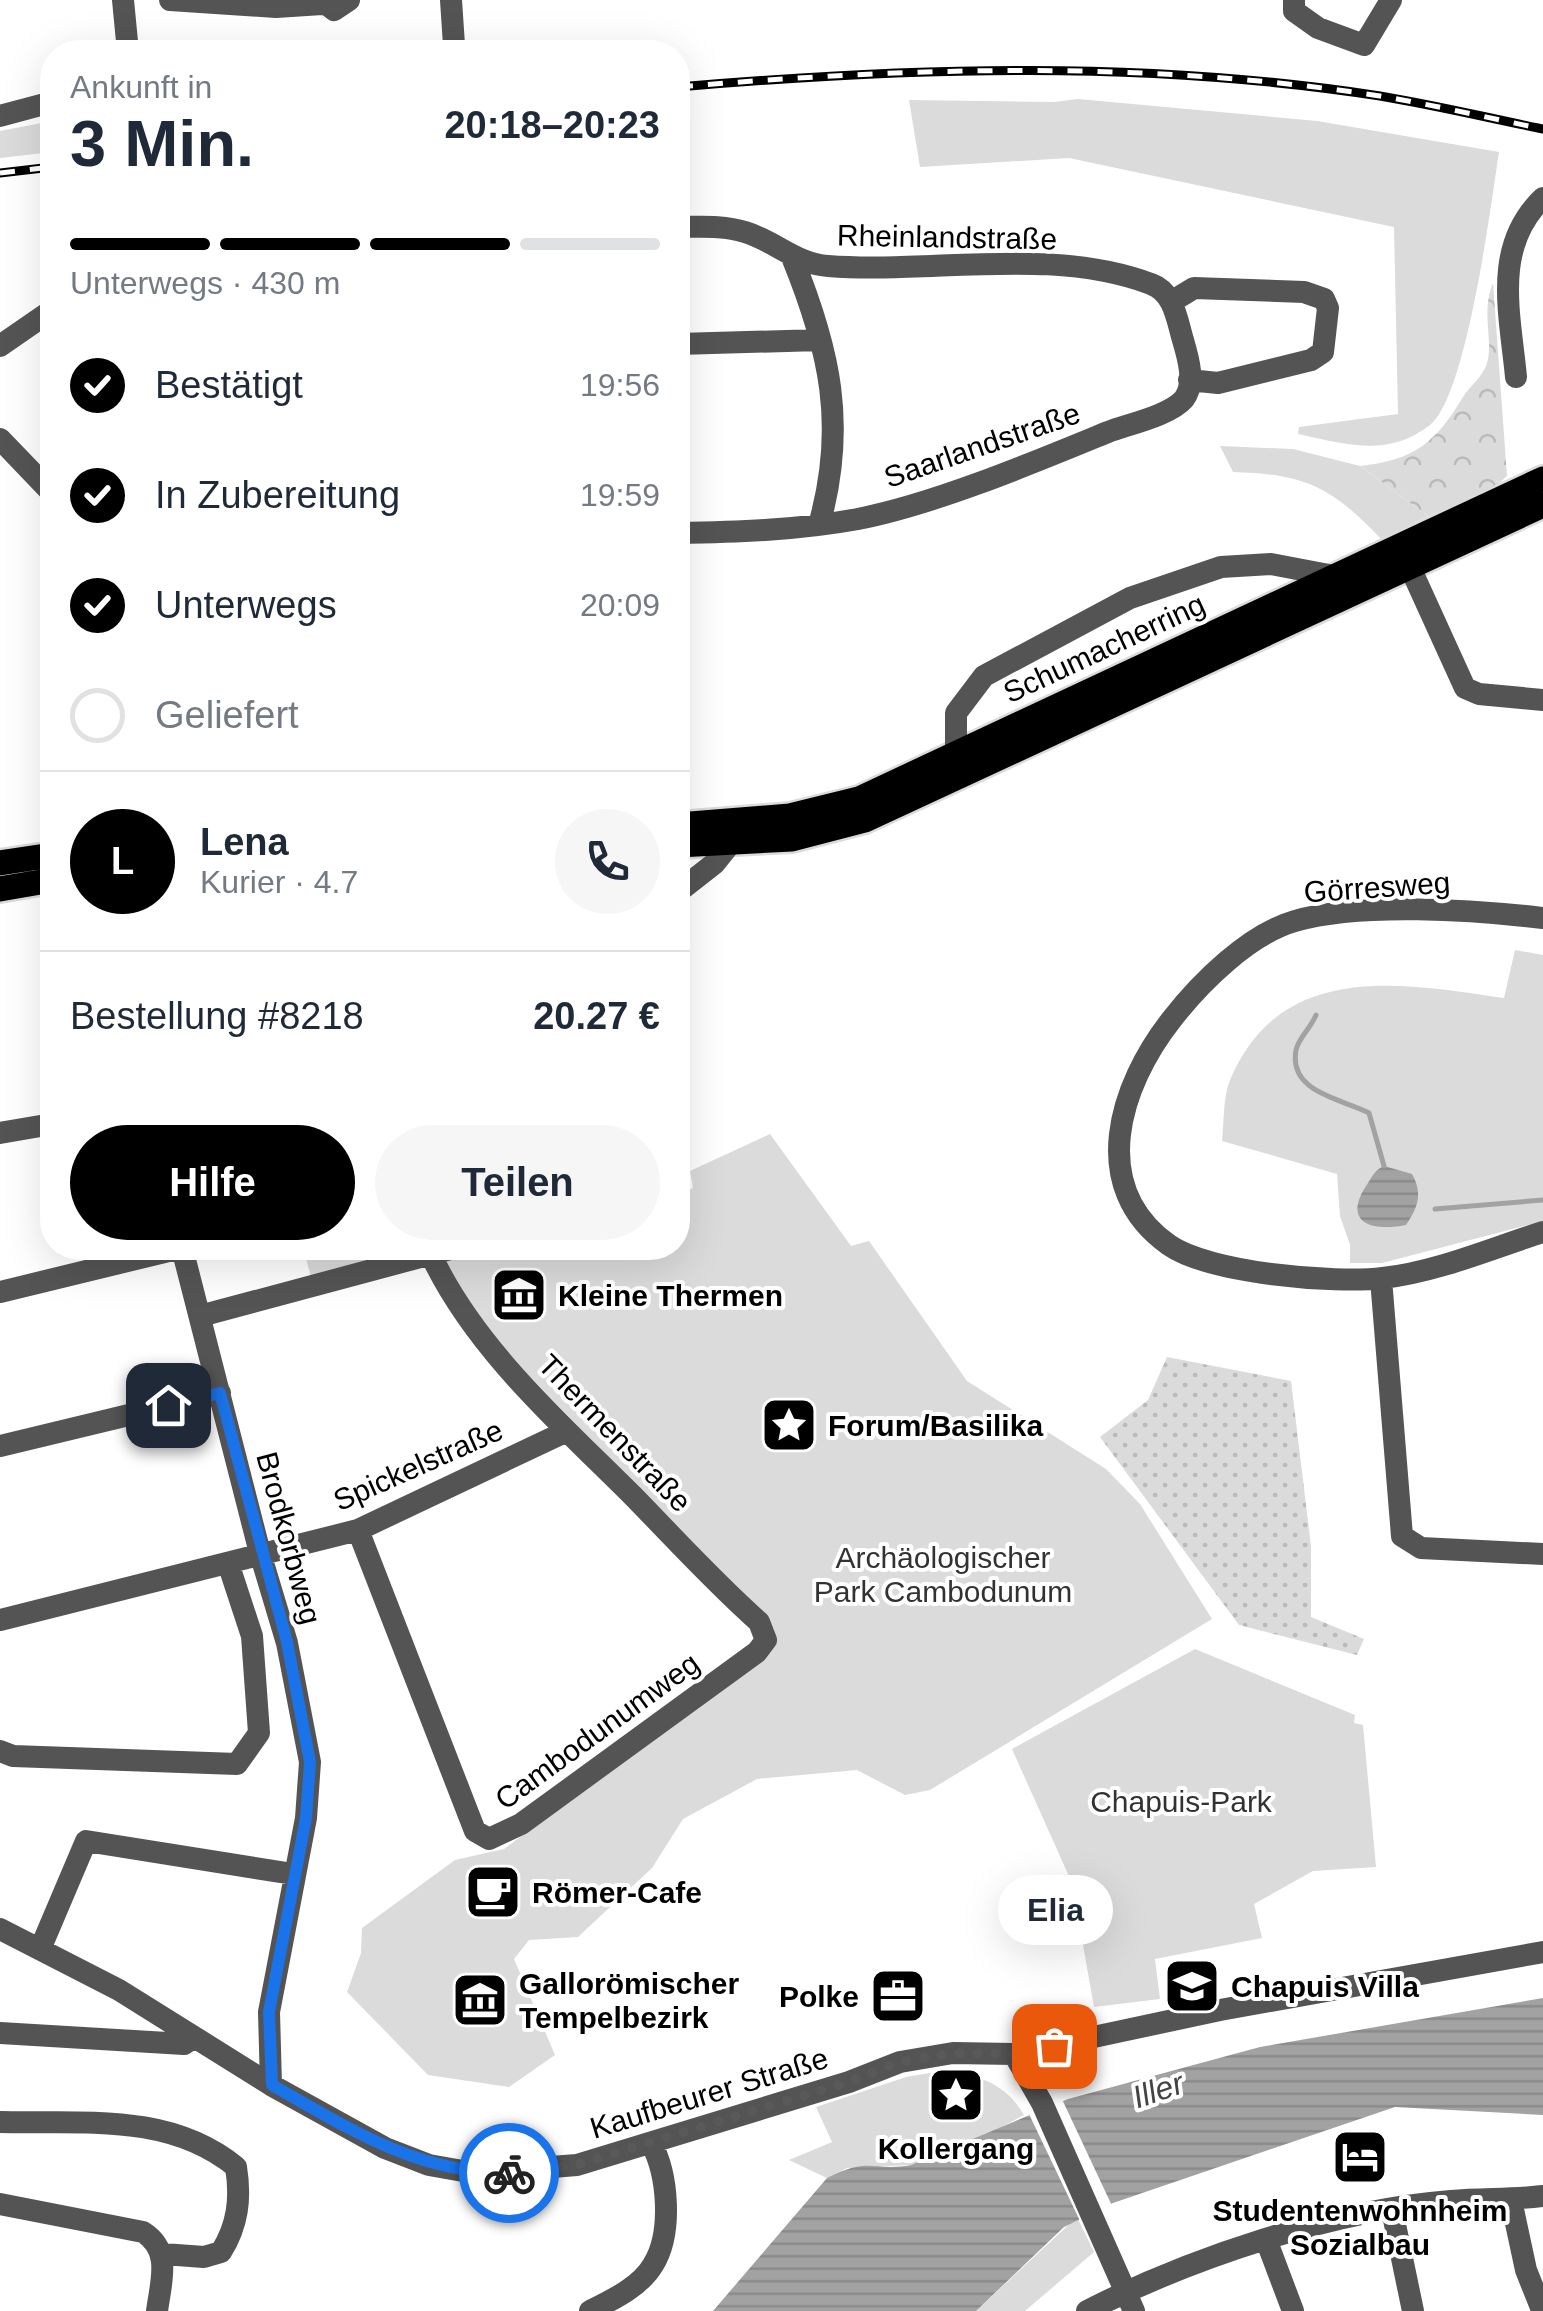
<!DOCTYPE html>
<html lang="de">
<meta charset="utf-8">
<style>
:root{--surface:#fff;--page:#f6f6f7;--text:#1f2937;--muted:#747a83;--line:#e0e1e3;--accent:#000}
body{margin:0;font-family:Helvetica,sans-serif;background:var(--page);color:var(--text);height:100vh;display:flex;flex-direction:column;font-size:38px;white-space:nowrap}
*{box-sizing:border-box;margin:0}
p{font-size:32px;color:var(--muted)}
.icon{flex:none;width:55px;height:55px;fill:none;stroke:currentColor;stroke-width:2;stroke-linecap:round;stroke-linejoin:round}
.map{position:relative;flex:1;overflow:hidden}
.sheet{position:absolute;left:40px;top:40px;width:650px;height:1220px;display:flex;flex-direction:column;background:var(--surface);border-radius:40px;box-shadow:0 10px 40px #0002}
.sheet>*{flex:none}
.pin{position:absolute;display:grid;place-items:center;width:85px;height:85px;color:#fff;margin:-42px;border-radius:20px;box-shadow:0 5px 15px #0006}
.courier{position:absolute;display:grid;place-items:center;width:100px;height:100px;margin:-50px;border:8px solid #1a73e8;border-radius:50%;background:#fff;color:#222;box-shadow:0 2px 12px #0007}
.bubble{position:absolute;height:70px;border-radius:35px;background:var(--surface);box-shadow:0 10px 40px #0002;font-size:32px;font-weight:700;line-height:70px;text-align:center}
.head em{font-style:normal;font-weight:700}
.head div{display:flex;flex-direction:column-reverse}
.head{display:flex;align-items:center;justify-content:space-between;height:170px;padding:0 30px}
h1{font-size:65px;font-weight:700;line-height:75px}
.bar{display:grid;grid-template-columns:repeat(4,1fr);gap:15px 10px;align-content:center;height:120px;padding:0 30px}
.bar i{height:12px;border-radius:8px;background:var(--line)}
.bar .selected{background:var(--accent)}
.bar p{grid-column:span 4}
.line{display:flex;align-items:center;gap:25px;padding:0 30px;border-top:2px solid var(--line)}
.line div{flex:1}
.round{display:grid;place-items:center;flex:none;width:105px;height:105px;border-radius:52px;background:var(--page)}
ol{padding:0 30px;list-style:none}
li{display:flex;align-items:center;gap:30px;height:110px}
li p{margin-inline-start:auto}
li .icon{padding:10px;border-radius:50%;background:var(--accent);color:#fff;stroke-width:4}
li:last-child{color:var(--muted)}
li i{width:55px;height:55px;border:5px solid var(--line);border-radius:50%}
.cta{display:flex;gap:20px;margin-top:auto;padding:20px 30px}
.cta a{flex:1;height:115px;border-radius:60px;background:var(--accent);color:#fff;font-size:40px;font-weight:700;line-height:115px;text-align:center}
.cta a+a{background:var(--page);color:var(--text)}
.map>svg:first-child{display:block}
.green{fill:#dbdbdb}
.forest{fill:url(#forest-crowns)}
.garden{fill:url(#garden-dots)}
.water{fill:url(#water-rules)}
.pier{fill:#fff}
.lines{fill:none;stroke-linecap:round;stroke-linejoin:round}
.stream{stroke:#a2a2a2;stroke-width:5}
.major-casing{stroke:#dbdbdb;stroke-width:30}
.minor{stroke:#545454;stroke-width:22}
.major{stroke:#000;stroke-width:25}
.rail-casing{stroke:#000;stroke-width:9}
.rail{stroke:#fff;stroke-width:5;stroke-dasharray:15;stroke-linecap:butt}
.done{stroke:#595959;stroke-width:10;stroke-dasharray:0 18}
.route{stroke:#1a73e8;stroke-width:12}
.labels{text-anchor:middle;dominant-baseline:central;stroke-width:8;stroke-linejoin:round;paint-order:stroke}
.street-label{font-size:30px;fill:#000;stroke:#fff}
.poi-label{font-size:30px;font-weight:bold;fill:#000;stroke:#fff;text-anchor:start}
.park-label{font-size:30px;fill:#323232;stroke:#fff}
.water-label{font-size:32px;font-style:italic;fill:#434343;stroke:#fff}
</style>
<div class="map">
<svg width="1543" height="2311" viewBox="0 0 1543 2311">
<defs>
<pattern id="forest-crowns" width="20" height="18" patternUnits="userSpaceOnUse" patternTransform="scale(2.5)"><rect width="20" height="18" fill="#dbdbdb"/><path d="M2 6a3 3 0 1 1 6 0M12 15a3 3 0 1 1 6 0" fill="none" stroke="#bababa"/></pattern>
<pattern id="garden-dots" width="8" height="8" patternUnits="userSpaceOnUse" patternTransform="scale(2.5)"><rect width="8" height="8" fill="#dbdbdb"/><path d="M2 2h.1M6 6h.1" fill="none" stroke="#bababa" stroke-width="1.8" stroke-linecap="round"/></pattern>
<pattern id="water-rules" width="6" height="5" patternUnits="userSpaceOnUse" patternTransform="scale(2.5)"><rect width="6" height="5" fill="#a2a2a2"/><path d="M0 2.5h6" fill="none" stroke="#8a8a8a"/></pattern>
</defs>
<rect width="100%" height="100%" fill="#fff"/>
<path class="green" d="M 1078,99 L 1317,121 L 1499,152 C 1491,204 1467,395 1430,425 C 1388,458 1344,444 1298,434 L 1299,427 L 1398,414 L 1394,227 L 1069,158 L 920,167 L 909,100 L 1054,102 Z
M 52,121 L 52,152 L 0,158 L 0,131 Z
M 1220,446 L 1293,449 L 1360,466 L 1428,516 L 1381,539 C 1332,487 1304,474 1233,472 Z
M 1515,950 L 1543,955 L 1543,1221 L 1382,1263 L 1350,1263 L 1350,1245 L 1340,1216 L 1337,1174 L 1222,1141 C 1224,1123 1223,1097 1230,1080 C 1281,960 1401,983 1504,998 Z
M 770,1134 L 851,1246 L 869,1241 L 967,1381 L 1106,1469 L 1140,1504 L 1212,1619 L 930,1790 L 905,1795 L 857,1770 L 757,1779 L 683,1819 L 652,1868 L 578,1937 L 529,1940 L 514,1959 L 555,2055 L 509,2087 L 428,2075 L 347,1992 L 361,1953 L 362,1928 L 455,1860 L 504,1849 L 765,1656 L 774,1629 L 513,1359 L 458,1289 L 435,1248 L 678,1248 L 678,1194 L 693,1188 L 690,1171 Z
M 303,1248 L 433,1248 L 311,1277 Z
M 1195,1649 L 1355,1715 L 1354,1723 L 1363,1725 L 1376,1867 L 1313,1871 L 1254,1904 L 1262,1938 L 1155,1959 L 1160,1999 L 1094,2007 L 1072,1883 L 1012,1749 Z
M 948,2070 C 982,2077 1006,2084 1024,2115 L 976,2141 L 911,2165 L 847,2168 L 827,2178 L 789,2160 L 832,2142 L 816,2107 L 906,2077 Z
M 1077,2217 L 1094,2252 L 1025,2311 L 976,2311 Z"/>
<path class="forest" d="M 1493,283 L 1507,476 L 1492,490 L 1428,516 L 1360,466 C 1415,460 1436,442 1463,397 C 1469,387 1482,377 1486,366 C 1495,343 1480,314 1493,283 Z"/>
<path class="garden" d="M 1167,1357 L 1291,1381 L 1311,1546 L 1311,1617 L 1364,1639 L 1357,1655 L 1239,1625 L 1100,1437 L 1148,1400 Z"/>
<path class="water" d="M 1384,1166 L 1412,1174 C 1423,1194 1418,1207 1406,1225 C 1370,1232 1341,1222 1368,1183 C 1373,1175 1375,1170 1384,1166 Z
M 1543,1998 L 1543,2115 L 1395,2107 L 1113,2203 L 1064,2227 L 976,2311 L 713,2311 L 827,2178 C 870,2156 873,2172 911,2165 L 1068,2099 L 1260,2047 Z"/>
<path class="pier" d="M 1061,2097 L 1113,2208 L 1085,2223 L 1081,2223 L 1028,2112 Z"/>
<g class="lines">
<path class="stream" d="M 1316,1015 C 1311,1028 1299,1037 1296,1050 C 1288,1093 1343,1099 1369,1113 L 1384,1166
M 1435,1209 L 1543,1200"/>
<g class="major-casing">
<path id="major" d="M 678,825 L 790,816 L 859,799 L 1543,479
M 678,845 L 792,839 L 865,820 L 1543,505
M 0,863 L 52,855
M 0,889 L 52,880"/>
</g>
<path class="minor" d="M 123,0 L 128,52
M 170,0 L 276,7 L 322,4
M 321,0 L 334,10 L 349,0
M 451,0 L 454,45
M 1294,0 L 1294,11 L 1318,28 L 1364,45 L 1391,0
M 0,116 L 52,102
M 678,227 C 700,227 723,225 745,232 C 775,241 796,264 828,266 C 932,274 1050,246 1151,284 C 1174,292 1177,320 1183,340 C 1188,357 1196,383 1184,399 C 1169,416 1129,424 1108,432 C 1035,462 935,504 858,519 C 798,530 739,532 678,533
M 792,257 C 830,350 847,426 819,525
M 1171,302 L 1194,288 L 1304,292 L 1324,299 L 1328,308 L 1323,352 L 1311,360 L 1218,383 L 1189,380
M 678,344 L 820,340
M 0,346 L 52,310
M 1516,377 C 1510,313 1492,247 1543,198
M 0,439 L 52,493
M 1409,565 L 1465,688 L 1479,694 L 1543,700
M 956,754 L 956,713 L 984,676 L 1130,598 L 1221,567 L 1271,564 L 1334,576
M 678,892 L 715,863 L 731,843
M 1543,918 C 1474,910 1361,902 1295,921 C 1249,934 1200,983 1172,1019 C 1119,1086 1087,1187 1169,1245 C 1209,1273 1335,1284 1383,1278 C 1437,1272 1492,1248 1543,1232
M 0,1133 L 52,1124
M 182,1248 L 260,1553 L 287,1643 L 310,1762 L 306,1818 L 269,2012 L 271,2085
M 1381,1279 L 1402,1536 L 1421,1548 L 1543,1554
M 0,1292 L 181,1248
M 200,1316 L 454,1248
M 0,1446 L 220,1393
M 358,1530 L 475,1831 L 489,1839 L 521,1824 L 757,1652 L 766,1640 L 759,1622 C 715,1583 675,1539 634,1497 C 562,1425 476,1350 432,1257
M 0,1620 L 358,1530 L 567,1431
M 0,1751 L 13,1756 L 237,1764 L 259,1733 L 252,1636 L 228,1563
M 0,1929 L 119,1990 L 271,2085 L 385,2148 L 429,2165 L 474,2173 L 577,2165 L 849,2082 L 900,2062 L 953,2053 L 1014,2054 L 1220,2010 L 1543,1952
M 41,1947 L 86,1841 L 293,1874
M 0,2033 L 184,2044 L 193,2038
M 1014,2054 L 1042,2103 L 1134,2311
M 0,2122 C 82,2124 169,2112 236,2167 C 241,2198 238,2225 221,2252 L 204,2257 L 163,2254
M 1511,2200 L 1526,2270 L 1542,2310
M 0,2204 L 143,2232 C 172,2250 161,2281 157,2311
M 1392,2210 L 1413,2311
M 1267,2242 L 1293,2311
M 590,2311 C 612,2300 640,2287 653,2265 C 673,2233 668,2174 651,2143
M 1087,2311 C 1191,2258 1333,2210 1451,2201 C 1482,2198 1512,2200 1543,2196"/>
<use href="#major" class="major"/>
<g class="rail-casing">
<path id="rail" d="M 678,87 C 912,67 1147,60 1380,96 C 1434,105 1489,118 1543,129
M 0,173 L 52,167"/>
</g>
<use href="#rail" class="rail"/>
</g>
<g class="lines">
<path class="done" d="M 509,2173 L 576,2165 L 849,2082 L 900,2062 L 953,2053 L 1014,2054 L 1054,2046"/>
<path class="route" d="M 168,1405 L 220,1393 L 287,1642 L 310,1762 L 306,1818 L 269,2012 L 272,2085 C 348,2128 418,2174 509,2173"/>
</g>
<defs>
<g id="museum-square" transform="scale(2.875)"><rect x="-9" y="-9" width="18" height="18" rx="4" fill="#000" stroke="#fff"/><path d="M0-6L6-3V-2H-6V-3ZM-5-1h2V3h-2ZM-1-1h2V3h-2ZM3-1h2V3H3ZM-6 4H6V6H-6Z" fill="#fff"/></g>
<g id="sight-square" transform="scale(2.875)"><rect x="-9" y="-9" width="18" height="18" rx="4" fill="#000" stroke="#fff"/><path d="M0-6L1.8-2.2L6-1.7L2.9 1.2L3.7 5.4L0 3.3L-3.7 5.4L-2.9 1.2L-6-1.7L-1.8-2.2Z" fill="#fff"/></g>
<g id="cafe-square" transform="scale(2.875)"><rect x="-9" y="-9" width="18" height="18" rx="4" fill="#000" stroke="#fff"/><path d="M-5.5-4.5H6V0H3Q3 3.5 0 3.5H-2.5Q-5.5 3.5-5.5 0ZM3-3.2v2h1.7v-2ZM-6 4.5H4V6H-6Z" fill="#fff"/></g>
<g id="school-square" transform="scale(2.875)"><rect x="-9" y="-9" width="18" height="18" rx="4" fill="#000" stroke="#fff"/><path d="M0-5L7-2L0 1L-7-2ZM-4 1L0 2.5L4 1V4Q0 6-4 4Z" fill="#fff"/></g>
<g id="office-square" transform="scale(2.875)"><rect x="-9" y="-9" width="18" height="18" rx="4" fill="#000" stroke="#fff"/><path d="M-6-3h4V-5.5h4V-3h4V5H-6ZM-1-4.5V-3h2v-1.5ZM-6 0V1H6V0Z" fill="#fff"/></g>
<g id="hotel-square" transform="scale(2.875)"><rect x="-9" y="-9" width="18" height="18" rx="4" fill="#000" stroke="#fff"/><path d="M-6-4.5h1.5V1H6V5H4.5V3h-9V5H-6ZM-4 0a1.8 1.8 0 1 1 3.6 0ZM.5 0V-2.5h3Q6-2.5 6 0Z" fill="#fff"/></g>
</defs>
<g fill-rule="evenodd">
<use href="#museum-square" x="519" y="1295"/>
<use href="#sight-square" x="789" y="1425"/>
<use href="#cafe-square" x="493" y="1892"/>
<use href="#school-square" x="1192" y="1986"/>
<use href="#office-square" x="898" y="1996"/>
<use href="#museum-square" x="480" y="2000"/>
<use href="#sight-square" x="956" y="2095"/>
<use href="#hotel-square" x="1360" y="2157"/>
</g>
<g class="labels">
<g class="street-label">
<text transform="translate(947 237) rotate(1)">Rheinlandstraße</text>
<text transform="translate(982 445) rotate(-19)">Saarlandstraße</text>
<text transform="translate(1104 648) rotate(-25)">Schumacherring</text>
<text transform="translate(1377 887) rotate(-4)">Görresweg</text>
<text transform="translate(615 1433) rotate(46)">Thermenstraße</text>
<text transform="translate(418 1465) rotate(-24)">Spickelstraße</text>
<text transform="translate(289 1538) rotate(75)">Brodkorbweg</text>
<text transform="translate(597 1731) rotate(-36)">Cambodunumweg</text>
<text transform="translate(709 2093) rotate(-17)">Kaufbeurer Straße</text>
</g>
<g class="poi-label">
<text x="558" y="1295">Kleine Thermen</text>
<text x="828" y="1425">Forum/Basilika</text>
<text x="532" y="1892">Römer-Cafe</text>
<text x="519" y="1983">Gallorömischer<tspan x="519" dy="34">Tempelbezirk</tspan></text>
<text x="1231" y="1986">Chapuis Villa</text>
<text x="859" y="1996" text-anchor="end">Polke</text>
<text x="956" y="2148" text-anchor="middle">Kollergang</text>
<text x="1360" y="2210" text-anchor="middle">Studentenwohnheim<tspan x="1360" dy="34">Sozialbau</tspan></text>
</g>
<g class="park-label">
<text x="943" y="1557">Archäologischer<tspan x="943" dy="34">Park Cambodunum</tspan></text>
<text x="1181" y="1801">Chapuis-Park</text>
</g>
<g class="water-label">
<text transform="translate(1158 2090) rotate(-19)">Iller</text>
</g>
</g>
</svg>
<div class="pin" style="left:1054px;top:2046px;background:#ea580c"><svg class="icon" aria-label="bag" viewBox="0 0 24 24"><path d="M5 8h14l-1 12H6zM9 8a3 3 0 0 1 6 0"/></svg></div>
<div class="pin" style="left:168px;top:1405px;background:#1f2937"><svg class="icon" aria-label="home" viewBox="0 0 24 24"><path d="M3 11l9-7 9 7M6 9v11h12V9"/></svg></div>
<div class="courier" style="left:509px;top:2173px"><svg class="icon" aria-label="bike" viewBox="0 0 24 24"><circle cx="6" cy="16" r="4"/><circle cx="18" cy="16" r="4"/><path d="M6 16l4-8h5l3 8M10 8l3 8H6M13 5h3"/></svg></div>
<div class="bubble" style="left:998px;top:1875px;width:115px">Elia</div>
<section class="sheet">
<div class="head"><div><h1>3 Min.</h1><p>Ankunft in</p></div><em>20:18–20:23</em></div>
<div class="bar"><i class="selected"></i><i class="selected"></i><i class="selected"></i><i></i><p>Unterwegs · 430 m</p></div>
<ol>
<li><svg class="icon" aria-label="check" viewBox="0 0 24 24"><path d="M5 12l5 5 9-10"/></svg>Bestätigt<p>19:56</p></li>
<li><svg class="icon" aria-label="check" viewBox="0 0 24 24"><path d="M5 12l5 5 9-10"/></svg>In Zubereitung<p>19:59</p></li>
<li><svg class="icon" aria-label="check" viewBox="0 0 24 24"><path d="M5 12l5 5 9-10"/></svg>Unterwegs<p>20:09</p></li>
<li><i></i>Geliefert</li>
</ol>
<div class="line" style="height:180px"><b class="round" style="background:var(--accent);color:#fff">L</b><div><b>Lena</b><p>Kurier · 4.7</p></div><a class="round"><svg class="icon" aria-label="phone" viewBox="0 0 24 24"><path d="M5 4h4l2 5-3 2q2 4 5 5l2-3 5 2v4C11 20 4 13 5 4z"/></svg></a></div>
<div class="line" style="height:130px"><div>Bestellung #8218</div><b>20.27 €</b></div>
<div class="cta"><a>Hilfe</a><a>Teilen</a></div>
</section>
</div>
